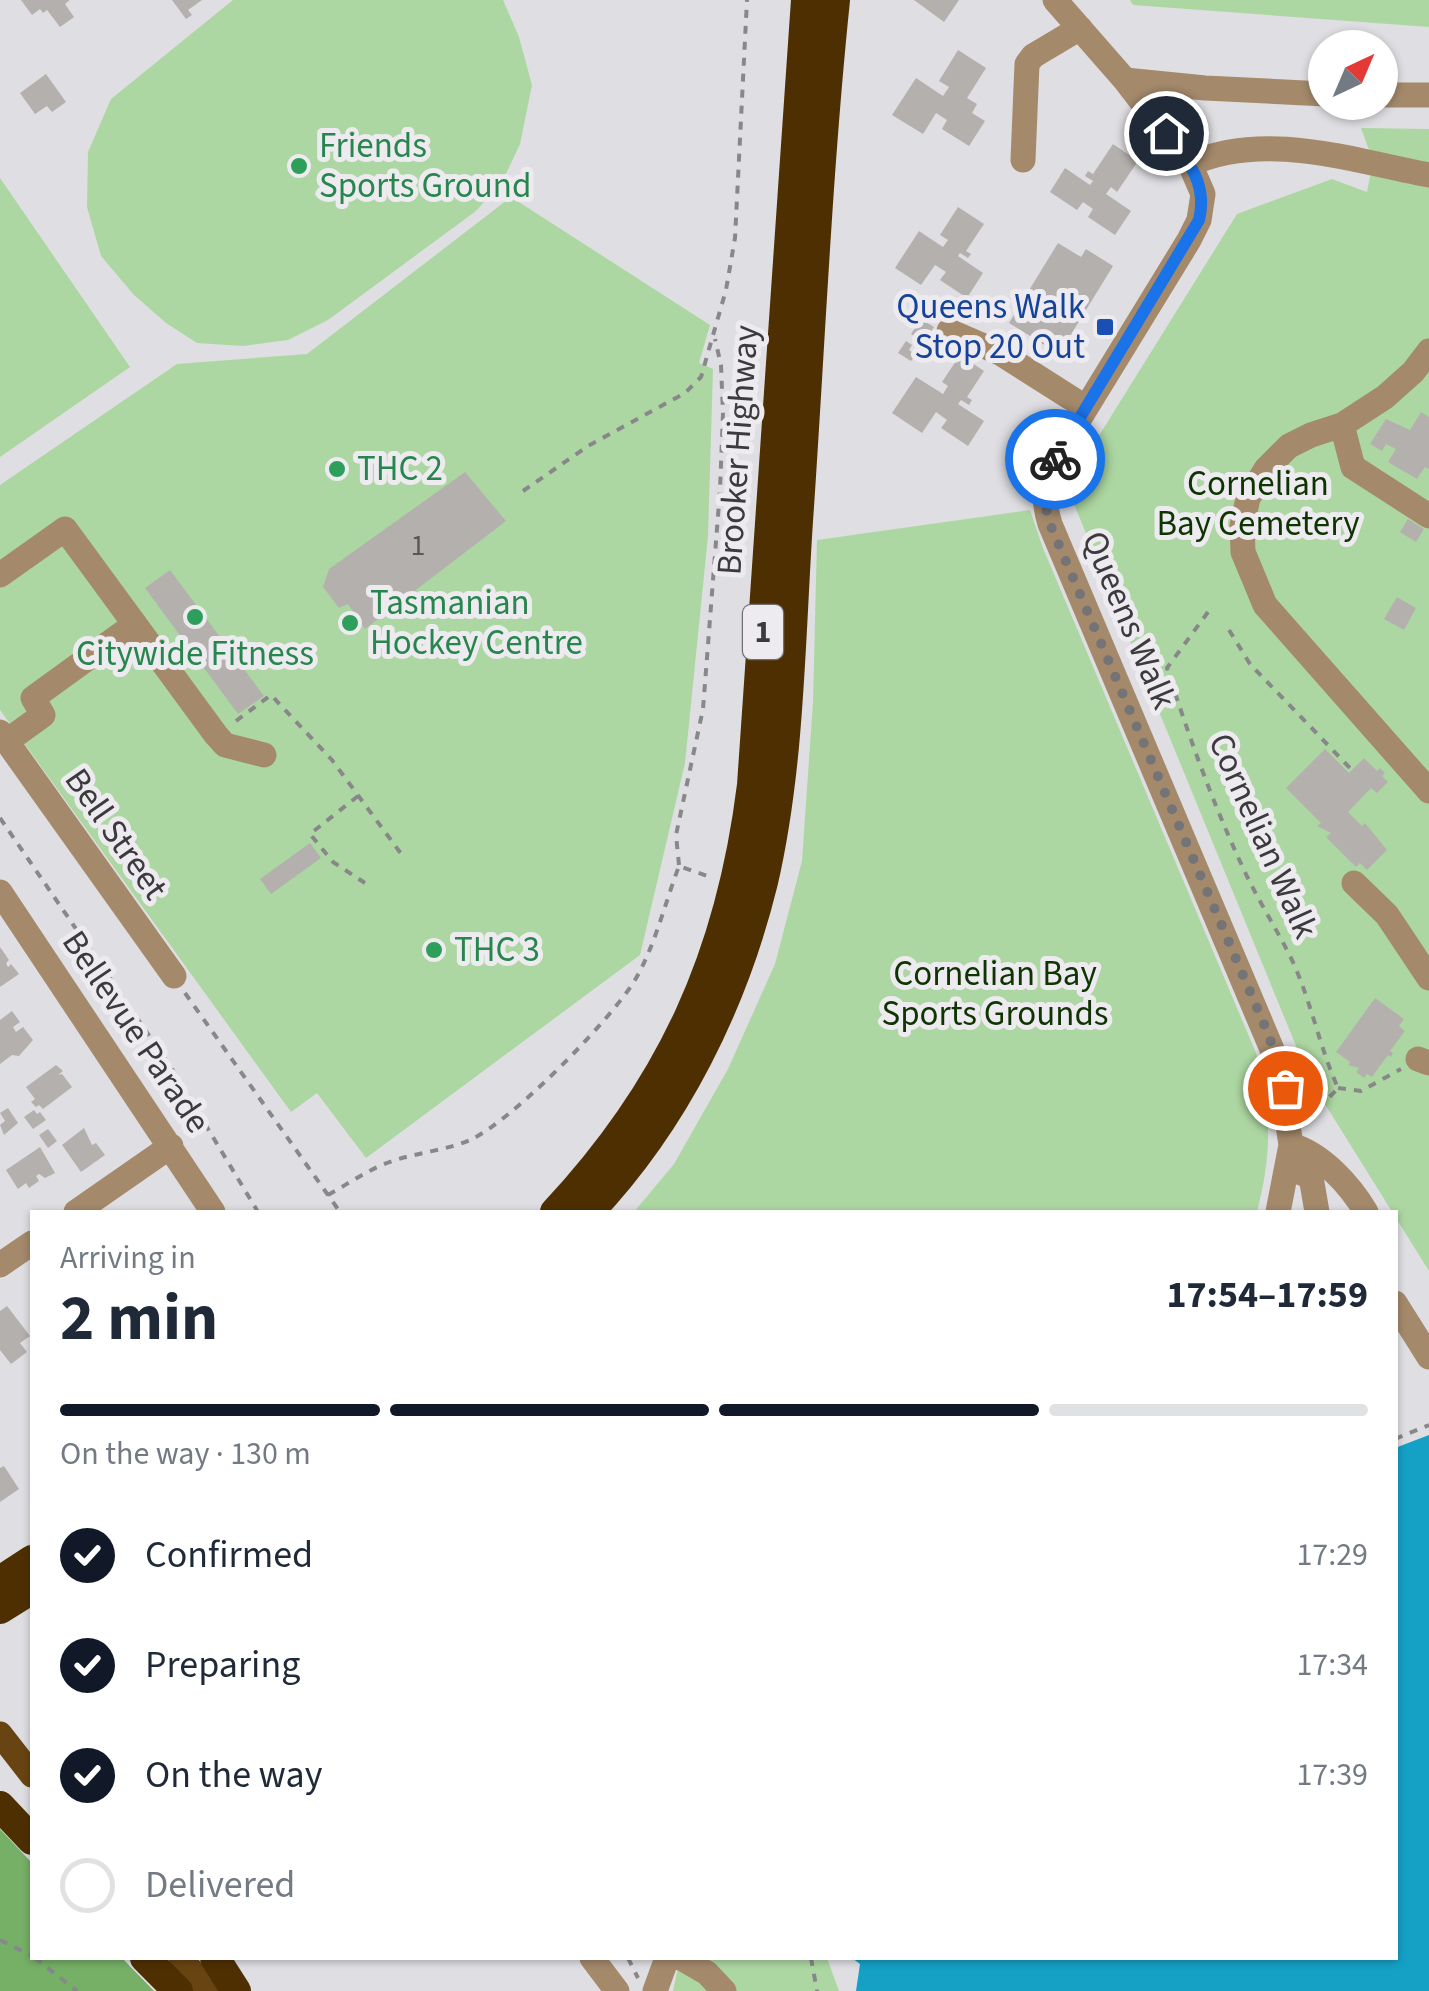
<!DOCTYPE html>
<meta charset="utf-8">
<style>
:root{--surface:#fff;--page:#f6f6f7;--text:#1f2937;--muted:#747a83;--line:#e0e1e3;--accent:#111827}
body{margin:0;font-family:"Source Sans 3",sans-serif;background:var(--page);color:var(--text);height:100vh;display:flex;flex-direction:column;font-size:38px;white-space:nowrap}
*{box-sizing:border-box;margin:0}
p{font-size:32px;color:var(--muted)}
.icon{flex:none;width:55px;height:55px;fill:none;stroke:currentColor;stroke-width:2;stroke-linecap:round;stroke-linejoin:round}
.map{position:relative;flex:1;overflow:hidden}
.sheet{position:absolute;left:30px;top:1210px;width:1368px;height:750px;display:flex;flex-direction:column;background:var(--surface);border-radius:0px;box-shadow:0 2px 8px #0004}
.sheet>*{flex:none}
.needle{width:65px;rotate:44deg}
.fabs{position:absolute;left:1308px;top:30px;display:grid;gap:20px}
.fabs a{display:grid;place-items:center;width:90px;height:90px;border-radius:50%;background:var(--surface);box-shadow:0 2px 8px #0004;font-size:50px}
.pin{position:absolute;display:grid;place-items:center;width:85px;height:85px;color:#fff;margin:-42px;border:5px solid #fff;border-radius:50%;box-shadow:0 2px 10px #0007}
.courier{position:absolute;display:grid;place-items:center;width:100px;height:100px;margin:-50px;border:8px solid #1a73e8;border-radius:50%;background:#fff;color:#222;box-shadow:0 2px 12px #0007}
.headline em{font-style:normal;font-weight:700}
.headline div{display:flex;flex-direction:column-reverse}
.headline{display:flex;align-items:center;justify-content:space-between;height:170px;padding:0 30px}
h1{font-size:65px;font-weight:700;line-height:75px}
.bar{display:grid;grid-template-columns:repeat(4,1fr);gap:15px 10px;align-content:center;height:120px;padding:0 30px}
.bar i{height:12px;border-radius:8px;background:var(--line)}
.bar .current{background:var(--accent)}
.bar p{grid-column:span 4}
ol{padding:0 30px;list-style:none}
li{display:flex;align-items:center;gap:30px;height:110px}
li p{margin-inline-start:auto}
li .icon{padding:10px;border-radius:50%;background:var(--accent);color:#fff;stroke-width:4}
li:last-child{color:var(--muted)}
li i{width:55px;height:55px;border:5px solid var(--line);border-radius:50%}
.map>svg:first-child{display:block}
.green{fill:#add7a2}
.forest{fill:#76b067}
.water{fill:#15a0c6}
.building{fill:#b4b0ae}
.lines{fill:none;stroke-linecap:round;stroke-linejoin:round}
.path{stroke:#88878a;stroke-width:4;stroke-dasharray:8 8;stroke-linecap:butt}
.minor{stroke:#a4896b;stroke-width:25}
.major{stroke:#694413;stroke-width:25}
.highway{stroke:#4e2f02;stroke-width:30}
.done{stroke:#747376;stroke-width:10;stroke-dasharray:0 18}
.route{stroke:#1a73e8;stroke-width:12}
.leisure-dot{fill:#2e9e5b;stroke:#edebef;stroke-width:4}
.transit-dot{fill:#1a4fb4;stroke:#edebef;stroke-width:4}
.labels{text-anchor:middle;dominant-baseline:central;stroke-width:10;stroke-linejoin:round;paint-order:stroke}
.number-label{font-size:30px;fill:#595858}
.shield{fill:#edebef;stroke:#706f72;stroke-width:2.5}
.shield-label{font-size:32px;font-weight:bold;fill:#3b3a3c}
.leisure-label{font-size:35px;fill:#27864d;stroke:#edebef;text-anchor:start}
.transit-label{font-size:35px;fill:#164399;stroke:#edebef;text-anchor:end}
.street-label{font-size:35px;fill:#3b3a3c;stroke:#edebef}
.park-label{font-size:35px;fill:#0d3401;stroke:#edebef}
</style>
<div class="map">
<svg width="1429" height="1991" viewBox="0 0 1429 1991">
<rect width="100%" height="100%" fill="#dfdee2"/>
<path class="green" d="M 233,0 L 503,0 L 519,37 L 532,85 L 520,144 L 503,180 L 476,211 L 328,320 L 288,340 L 243,346 L 197,343 L 166,323 L 134,295 L 101,256 L 87,207 L 88,152 L 111,99 Z
M 1130,0 L 1429,0 L 1429,27 L 1133,5 Z
M 1361,128 L 1429,129 L 1429,1271 L 1310,1080 L 1067,487 L 1237,214 L 1332,179 L 1367,192 L 1373,161 Z
M 0,178 L 130,367 L 0,457 Z
M 511,197 L 710,325 L 699,363 L 713,369 L 708,536 L 685,763 L 640,955 L 366,1158 L 317,1093 L 291,1112 L 0,710 L 0,485 L 177,364 L 307,354 Z
M 1030,510 L 1043,548 L 1256,1053 C 1272,1112 1272,1153 1257,1212 L 634,1212 L 674,1164 L 728,1069 L 775,964 L 802,861 L 813,702 L 817,540 Z
M 680,1958 L 827,1958 L 839,1991 L 673,1991 Z"/>
<path class="forest" d="M 0,1829 L 32,1863 L 32,1958 L 122,1958 L 154,1991 L 0,1991 Z"/>
<path class="water" d="M 1429,1435 L 1429,1991 L 856,1991 L 860,1964 L 852,1958 L 1395,1958 L 1395,1448 Z"/>
<path class="building" d="M 21,0 L 70,0 L 65,4 L 74,17 L 60,27 L 47,10 L 43,13 L 40,9 L 32,15 Z
M 172,0 L 202,0 L 188,10 L 192,15 L 186,19 Z
M 914,0 L 959,0 L 944,22 Z
M 958,50 L 986,68 L 967,98 L 977,104 L 972,113 L 985,121 L 969,146 L 942,129 L 947,120 L 936,113 L 923,134 L 892,115 L 916,78 L 943,96 L 949,87 L 939,81 Z
M 46,74 L 66,102 L 52,112 L 47,106 L 35,114 L 20,93 Z
M 1113,144 L 1138,161 L 1117,192 L 1111,187 L 1106,194 L 1131,211 L 1115,235 L 1088,217 L 1093,209 L 1083,202 L 1077,210 L 1050,192 L 1065,168 L 1090,185 L 1093,181 L 1085,176 L 1088,171 L 1093,174 Z
M 958,207 L 984,224 L 966,251 L 971,254 L 968,258 L 960,253 L 958,256 L 983,273 L 967,298 L 940,280 L 946,272 L 935,265 L 921,285 L 895,268 L 919,231 L 943,247 L 948,240 L 940,235 Z
M 1058,243 L 1081,257 L 1086,249 L 1113,266 L 1059,354 L 1009,323 Z
M 921,319 L 934,327 L 924,342 L 911,334 Z
M 906,341 L 912,345 L 909,350 L 916,355 L 911,361 L 898,353 Z
M 960,355 L 984,371 L 967,397 L 972,400 L 969,405 L 961,400 L 958,404 L 984,421 L 968,446 L 941,428 L 947,420 L 936,412 L 922,433 L 892,413 L 916,377 L 943,394 L 948,386 L 942,382 Z
M 1421,412 L 1429,417 L 1429,469 L 1425,467 L 1417,479 L 1388,462 L 1396,449 L 1386,444 L 1382,451 L 1370,444 L 1386,419 L 1410,430 Z
M 465,472 L 506,521 L 365,629 L 348,604 L 339,608 L 323,587 L 329,569 Z
M 1408,519 L 1424,529 L 1416,542 L 1400,532 Z
M 170,570 L 264,696 L 238,714 L 145,588 Z
M 1397,597 L 1416,608 L 1404,630 L 1384,619 Z
M 1325,749 L 1349,773 L 1364,758 L 1377,771 L 1380,768 L 1385,773 L 1382,776 L 1388,782 L 1377,793 L 1371,788 L 1348,812 L 1362,826 L 1365,823 L 1387,850 L 1367,870 L 1360,863 L 1356,867 L 1326,837 L 1331,833 L 1317,826 L 1321,823 L 1286,788 Z
M 310,843 L 321,858 L 271,894 L 260,879 Z
M 0,947 L 9,960 L 6,963 L 8,967 L 11,964 L 19,974 L 0,987 Z
M 1375,998 L 1404,1019 L 1399,1026 L 1405,1031 L 1390,1051 L 1393,1053 L 1391,1057 L 1388,1055 L 1372,1077 L 1367,1074 L 1364,1078 L 1356,1072 L 1359,1068 L 1348,1065 L 1350,1062 L 1336,1052 Z
M 12,1011 L 20,1022 L 13,1027 L 16,1032 L 23,1027 L 33,1040 L 19,1056 L 12,1055 L 0,1064 L 0,1020 Z
M 56,1065 L 63,1071 L 58,1075 L 62,1074 L 72,1087 L 43,1109 L 39,1105 L 36,1107 L 31,1102 L 35,1099 L 26,1087 Z
M 8,1108 L 18,1123 L 4,1135 L 0,1125 L 5,1121 L 0,1113 Z
M 34,1110 L 37,1114 L 40,1112 L 46,1120 L 33,1129 L 24,1117 Z
M 84,1128 L 92,1145 L 96,1143 L 105,1155 L 81,1172 L 62,1145 Z
M 48,1129 L 57,1141 L 48,1148 L 39,1135 Z
M 40,1147 L 55,1173 L 45,1178 L 39,1174 L 36,1176 L 39,1181 L 29,1188 L 26,1183 L 18,1189 L 6,1170 Z
M 7,1306 L 30,1336 L 20,1343 L 27,1352 L 11,1364 L 0,1350 L 0,1311 Z
M 4,1466 L 19,1489 L 0,1502 L 0,1468 Z"/>
<g class="lines">
<path class="path" d="M 523,491 L 588,446 L 685,393 L 701,377 L 726,290 L 735,238 L 747,0
M 1208,612 L 1167,668 C 1189,737 1213,804 1244,870 C 1258,900 1276,928 1291,958 C 1311,1000 1319,1046 1338,1088 L 1324,1103 L 1307,1111
M 1229,630 L 1250,664 L 1350,768
M 236,721 L 271,695 L 332,760 L 402,855
M 358,796 L 310,834 L 333,862 L 365,883
M 0,818 L 172,1069 L 258,1212
M 679,865 L 676,835 L 703,709 L 720,490 L 723,413 L 721,365 L 715,339
M 185,993 L 340,1212
M 1338,1088 L 1361,1091 L 1401,1069
M 328,1195 C 346,1185 363,1173 382,1165 C 409,1153 442,1152 470,1140 C 512,1121 610,1021 635,980 C 655,946 665,903 679,866 L 710,877
M 1395,1439 L 1429,1425
M 0,1940 L 32,1956
M 35,1958 L 77,1991
M 628,1958 L 638,1978
M 811,1958 L 817,1991"/>
<path class="minor" d="M 1055,0 L 1125,80 L 1190,164 L 1203,194 L 1199,220 L 1189,240 L 1056,457 C 1044,480 1042,498 1050,524 L 1279,1066 L 1291,1145 L 1278,1212
M 1125,80 L 1205,88 L 1325,94
M 1380,95 L 1429,95
M 1023,160 L 1027,64 L 1033,56 L 1080,28
M 1190,164 C 1266,130 1353,161 1429,175
M 949,331 L 1000,353 L 1085,407
M 1429,351 L 1413,372 L 1385,397 L 1342,425 L 1311,435 L 1289,446 L 1266,469 L 1248,498 L 1242,526 L 1243,552 L 1265,605 L 1429,791
M 1342,425 L 1353,467 L 1429,516
M 0,575 L 65,529 L 216,735 L 225,745 L 264,755
M 0,732 L 174,976
M 7,741 L 43,715 L 33,698 L 135,624
M 1354,883 L 1387,915 L 1429,978
M 0,892 L 213,1212
M 1418,1059 L 1429,1063
M 1291,1145 C 1322,1154 1350,1185 1366,1212
M 1289,1168 L 1311,1177 L 1317,1212
M 76,1212 L 171,1146
M 0,1265 L 32,1243
M 1395,1303 L 1429,1357
M 592,1958 L 617,1991
M 681,1958 L 707,1973 L 724,1991
M 655,1991 L 667,1958"/>
<path class="major" d="M 0,1734 L 32,1775
M 181,1958 L 208,1991"/>
<path class="highway" d="M 555,1212 C 672,1087 731,955 752,785 L 806,0
M 589,1212 C 675,1121 733,1004 763,882 C 790,765 790,640 798,521 C 810,347 817,173 835,0
M 0,1581 L 32,1560
M 0,1609 L 32,1589
M 0,1806 L 32,1840
M 145,1958 L 178,1991
M 215,1958 L 236,1991"/>
</g>
<g class="lines">
<path class="done" d="M 1055,459 L 1043,497 L 1050,524 L 1269,1036 L 1285,1088"/>
<path class="route" d="M 1055,459 L 1199,220 C 1208,183 1188,161 1166,133"/>
</g>
<g class="leisure-dot">
<circle cx="299" cy="166" r="10"/>
<circle cx="337" cy="469" r="10"/>
<circle cx="195" cy="617" r="10"/>
<circle cx="350" cy="623" r="10"/>
<circle cx="434" cy="950" r="10"/>
</g>
<rect class="transit-dot" x="1095" y="317" width="20" height="20" rx="5"/>
<g class="labels">
<g class="number-label">
<text x="418" y="545">1</text>
</g>
<rect class="shield" x="743" y="605" width="40" height="54" rx="8"/>
<g class="shield-label">
<text x="763" y="632">1</text>
</g>
<g class="leisure-label">
<text x="319" y="146">Friends<tspan x="319" dy="40">Sports Ground</tspan></text>
<text x="357" y="469">THC 2</text>
<text x="370" y="603">Tasmanian<tspan x="370" dy="40">Hockey Centre</tspan></text>
<text x="195" y="654" text-anchor="middle">Citywide Fitness</text>
<text x="454" y="950">THC 3</text>
</g>
<g class="transit-label">
<text x="1085" y="307">Queens Walk<tspan x="1085" dy="40">Stop 20 Out</tspan></text>
</g>
<g class="street-label">
<text transform="translate(738 450) rotate(-86)">Brooker Highway</text>
<text transform="translate(1129 620) rotate(67)">Queens Walk</text>
<text transform="translate(116 834) rotate(55)">Bell Street</text>
<text transform="translate(1263 836) rotate(66)">Cornelian Walk</text>
<text transform="translate(136 1032) rotate(56)">Bellevue Parade</text>
</g>
<g class="park-label">
<text x="1258" y="484">Cornelian<tspan x="1258" dy="40">Bay Cemetery</tspan></text>
<text x="995" y="974">Cornelian Bay<tspan x="995" dy="40">Sports Grounds</tspan></text>
</g>
</g>
</svg>
<div class="fabs">
<a><svg class="needle" viewBox="-14 -14 28 28"><path d="M0-13l5 13h-10z" fill="#e53935"/><path d="M0 13l5-13h-10z" fill="#747a83"/></svg></a>
</div>
<div class="pin" style="left:1285px;top:1088px;background:#ea580c"><svg class="icon" aria-label="bag" viewBox="0 0 24 24"><path d="M5 8h14l-1 12H6zM9 8a3 3 0 0 1 6 0"/></svg></div>
<div class="pin" style="left:1166px;top:133px;background:#1f2937"><svg class="icon" aria-label="home" viewBox="0 0 24 24"><path d="M3 11l9-7 9 7M6 9v11h12V9"/></svg></div>
<div class="courier" style="left:1055px;top:459px"><svg class="icon" aria-label="bike" viewBox="0 0 24 24"><circle cx="6" cy="16" r="4"/><circle cx="18" cy="16" r="4"/><path d="M6 16l4-8h5l3 8M10 8l3 8H6M13 5h3"/></svg></div>
<section class="sheet">
<div class="headline"><div><h1>2 min</h1><p>Arriving in</p></div><em>17:54–17:59</em></div>
<div class="bar"><i class="current"></i><i class="current"></i><i class="current"></i><i></i><p>On the way · 130 m</p></div>
<ol>
<li><svg class="icon" aria-label="check" viewBox="0 0 24 24"><path d="M5 12l5 5 9-10"/></svg>Confirmed<p>17:29</p></li>
<li><svg class="icon" aria-label="check" viewBox="0 0 24 24"><path d="M5 12l5 5 9-10"/></svg>Preparing<p>17:34</p></li>
<li><svg class="icon" aria-label="check" viewBox="0 0 24 24"><path d="M5 12l5 5 9-10"/></svg>On the way<p>17:39</p></li>
<li><i></i>Delivered</li>
</ol>
</section>
</div>
